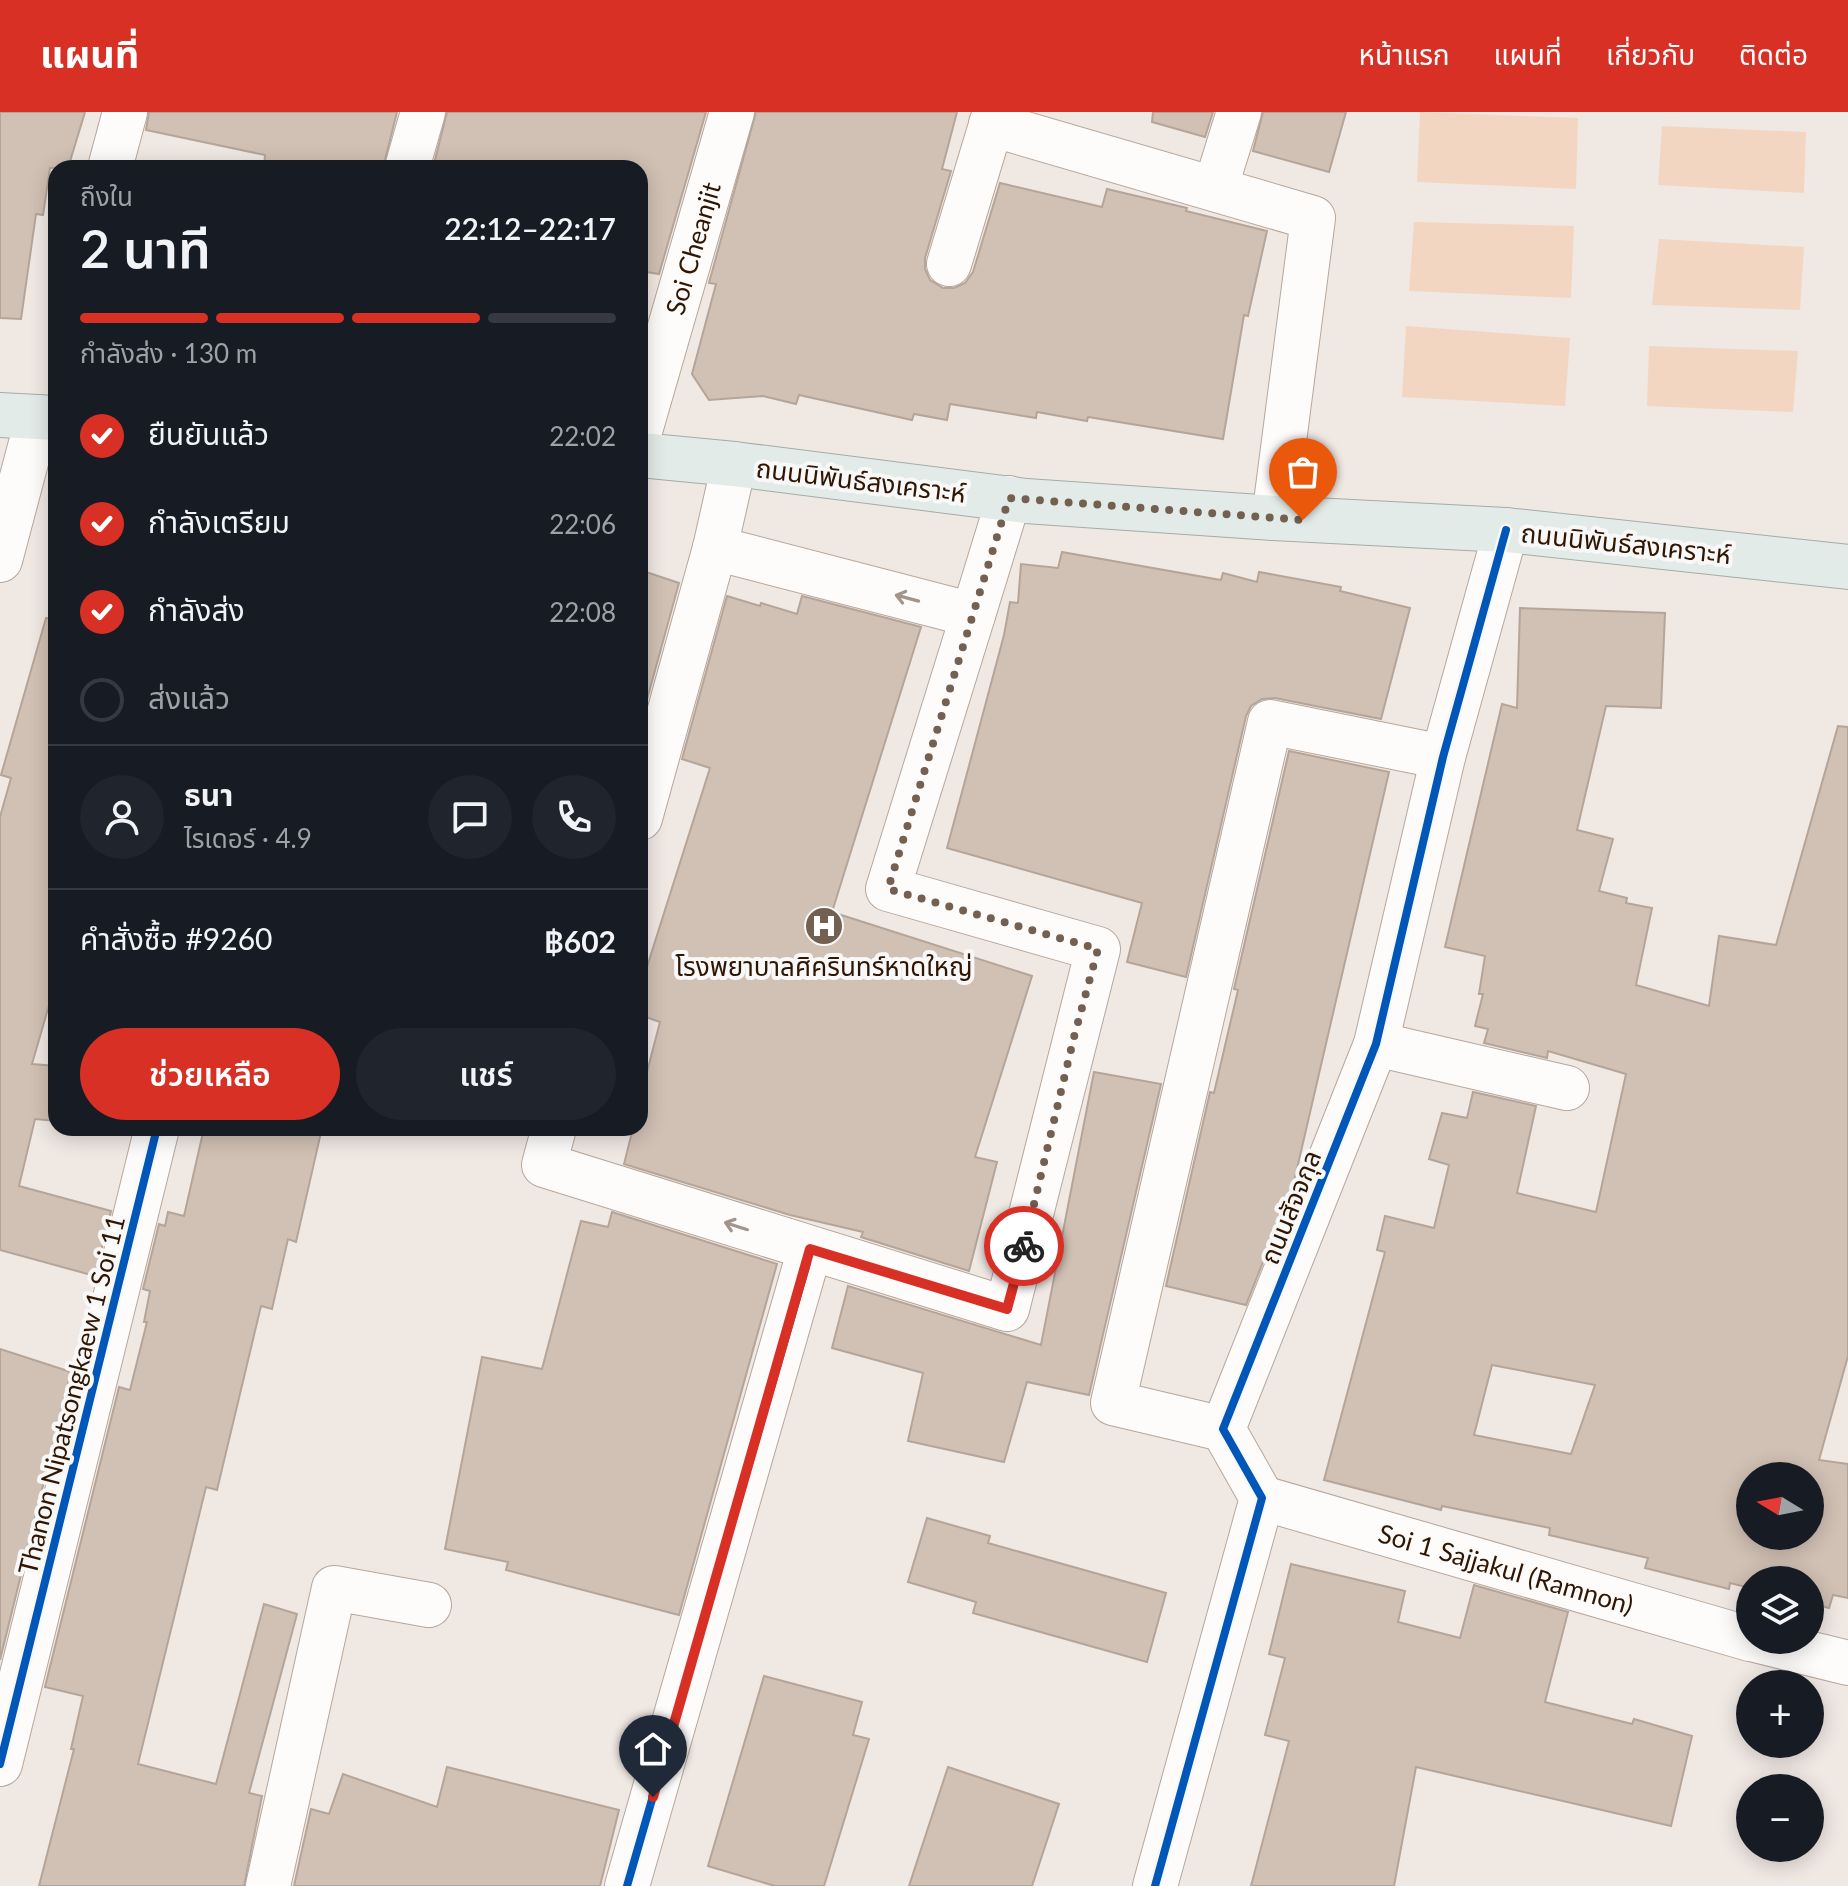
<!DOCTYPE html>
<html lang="th">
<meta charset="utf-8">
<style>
:root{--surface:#171b24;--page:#20242c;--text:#f1f3f6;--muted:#9ea1a6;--line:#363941;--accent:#d93025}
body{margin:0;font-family:Lato,"Noto Sans Thai",sans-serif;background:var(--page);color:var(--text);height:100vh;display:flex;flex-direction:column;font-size:30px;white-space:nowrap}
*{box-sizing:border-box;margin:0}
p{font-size:26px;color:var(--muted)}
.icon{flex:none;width:44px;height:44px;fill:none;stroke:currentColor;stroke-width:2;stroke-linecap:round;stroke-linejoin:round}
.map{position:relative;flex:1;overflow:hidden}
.side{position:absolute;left:48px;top:48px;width:600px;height:976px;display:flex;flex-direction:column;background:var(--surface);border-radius:24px;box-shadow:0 4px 20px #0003}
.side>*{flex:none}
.needle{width:52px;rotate:280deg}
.fabs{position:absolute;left:1736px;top:1350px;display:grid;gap:16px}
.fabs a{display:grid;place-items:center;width:88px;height:88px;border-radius:50%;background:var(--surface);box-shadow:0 4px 20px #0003;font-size:40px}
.pin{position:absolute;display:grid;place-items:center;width:68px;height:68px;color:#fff;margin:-82px -34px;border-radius:50% 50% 50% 0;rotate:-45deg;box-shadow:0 0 8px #0007}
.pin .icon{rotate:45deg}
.courier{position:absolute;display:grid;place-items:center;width:80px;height:80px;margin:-40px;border:6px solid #d93025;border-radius:50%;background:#fff;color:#222;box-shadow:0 2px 10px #0007}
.summary em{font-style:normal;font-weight:600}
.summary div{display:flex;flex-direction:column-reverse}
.summary{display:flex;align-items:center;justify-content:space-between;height:136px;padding:0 32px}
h1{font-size:52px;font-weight:600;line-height:60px}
.bar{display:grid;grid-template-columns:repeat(4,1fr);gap:12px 8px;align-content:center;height:96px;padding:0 32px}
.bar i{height:10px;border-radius:6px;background:var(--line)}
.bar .current{background:var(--accent)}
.bar p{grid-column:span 4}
.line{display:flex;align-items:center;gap:20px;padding:0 32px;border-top:2px solid var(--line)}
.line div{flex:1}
.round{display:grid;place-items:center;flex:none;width:84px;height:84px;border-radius:42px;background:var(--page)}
ol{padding:0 32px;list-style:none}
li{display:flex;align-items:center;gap:24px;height:88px}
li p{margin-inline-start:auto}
li .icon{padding:8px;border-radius:50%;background:var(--accent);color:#fff;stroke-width:4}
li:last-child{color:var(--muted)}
li i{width:44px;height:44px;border:4px solid var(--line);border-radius:50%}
.cta{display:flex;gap:16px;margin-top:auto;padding:16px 32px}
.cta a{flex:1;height:92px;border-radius:48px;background:var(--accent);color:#fff;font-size:32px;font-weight:600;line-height:92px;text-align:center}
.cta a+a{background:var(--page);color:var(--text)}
header{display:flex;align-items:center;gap:48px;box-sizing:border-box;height:112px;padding:0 40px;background:var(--accent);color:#fff}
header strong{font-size:38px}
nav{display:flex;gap:44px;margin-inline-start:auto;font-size:28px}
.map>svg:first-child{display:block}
.green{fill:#f3d6c1}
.building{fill:#d1c0b4;stroke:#b5a599;stroke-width:2;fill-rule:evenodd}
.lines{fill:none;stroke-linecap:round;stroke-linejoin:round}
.minor-casing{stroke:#b7a79b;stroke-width:46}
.major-casing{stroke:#a2ada6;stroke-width:46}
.minor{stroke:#fdfcfb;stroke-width:44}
.major{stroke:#e3ebe9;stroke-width:44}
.cycleway-casing{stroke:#f8f8f8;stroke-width:13}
.cycleway{stroke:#0057b8;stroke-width:8}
.oneway{stroke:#a1948b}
.done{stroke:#736051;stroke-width:8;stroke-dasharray:0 14.4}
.route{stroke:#d93025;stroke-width:10}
.labels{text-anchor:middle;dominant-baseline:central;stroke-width:8;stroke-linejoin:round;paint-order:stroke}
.street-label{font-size:26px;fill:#301602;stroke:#f8f8f8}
.poi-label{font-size:26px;fill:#301602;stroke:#f8f8f8}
</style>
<header>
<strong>แผนที่</strong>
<nav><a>หน้าแรก</a><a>แผนที่</a><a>เกี่ยวกับ</a><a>ติดต่อ</a></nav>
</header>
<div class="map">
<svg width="1848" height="1774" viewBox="0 0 1848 1774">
<rect width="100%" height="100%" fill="#f0e8e3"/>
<path class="green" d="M 1420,0 L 1578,6 L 1576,77 L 1417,70 Z
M 1662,14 L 1806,20 L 1804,81 L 1658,73 Z
M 1414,110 L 1574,114 L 1571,186 L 1409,179 Z
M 1659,127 L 1804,135 L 1800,198 L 1652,193 Z
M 1406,214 L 1570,226 L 1565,294 L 1402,285 Z
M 1649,234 L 1798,239 L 1793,300 L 1647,294 Z"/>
<path class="building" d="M 0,0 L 85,0 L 68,56 L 50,56 L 43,103 L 36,102 L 21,207 L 0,206 Z
M 149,0 L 397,0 L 383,56 L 264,56 L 265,43 L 146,18 Z
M 447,0 L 706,0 L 659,162 L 640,159 L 640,56 L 433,56 Z
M 756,0 L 957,0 L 942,57 L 951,59 L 925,146 L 925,157 L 930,168 L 943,176 L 954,176 L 965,171 L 973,160 L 1000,71 L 1102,95 L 1107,77 L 1187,96 L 1186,99 L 1267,119 L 1248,204 L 1244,203 L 1223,327 L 1088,305 L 1087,309 L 1037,300 L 1036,306 L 950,292 L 947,308 L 914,302 L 912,308 L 799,283 L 796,292 L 763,284 L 709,288 L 692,262 L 716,172 L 709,171 Z
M 1153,0 L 1213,0 L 1205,25 L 1152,10 Z
M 1263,0 L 1346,0 L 1329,60 L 1253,39 Z
M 1062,440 L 1221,468 L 1223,461 L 1257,470 L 1259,460 L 1341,475 L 1340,479 L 1410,496 L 1381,607 L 1275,586 L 1262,587 L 1251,594 L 1246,604 L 1186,865 L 1127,850 L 1142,791 L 947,736 L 1004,523 L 1010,490 L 1018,491 L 1021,452 L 1058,456 Z
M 640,458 L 679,471 L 640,613 Z
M 727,484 L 760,494 L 761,491 L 797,502 L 802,484 L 921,515 L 832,800 L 1032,864 L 975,1045 L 997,1050 L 969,1159 L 861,1125 L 863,1120 L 790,1103 L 624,1052 L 633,1016 L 640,1016 L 640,987 L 660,910 L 640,903 L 640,877 L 710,656 L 682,647 Z
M 1520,496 L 1665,501 L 1661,596 L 1606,594 L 1577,718 L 1613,727 L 1599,779 L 1627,786 L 1626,791 L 1652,796 L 1636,873 L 1709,894 L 1719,824 L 1776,833 L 1838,614 L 1848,615 L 1848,1244 L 1819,1348 L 1848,1352 L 1848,1486 L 1833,1483 L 1829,1496 L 1810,1491 L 1810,1468 L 1750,1468 L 1750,1476 L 1730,1471 L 1729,1477 L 1645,1456 L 1648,1446 L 1549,1423 L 1550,1416 L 1442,1394 L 1441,1398 L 1324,1368 L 1385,1140 L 1377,1138 L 1385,1104 L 1434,1116 L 1449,1053 L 1429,1047 L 1442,1001 L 1467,1006 L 1473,980 L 1536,994 L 1517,1081 L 1596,1100 L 1626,962 L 1548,939 L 1547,946 L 1484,931 L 1488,917 L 1475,914 L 1483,882 L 1479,882 L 1485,844 L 1445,835 L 1502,592 L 1517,596 ZM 1492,1253 L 1595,1273 L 1571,1342 L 1474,1323 ZM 1750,1364 L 1810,1364 L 1810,1424 L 1750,1424 Z
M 46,506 L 56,507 L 56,869 L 32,952 L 56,954 L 56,1009 L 35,1007 L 19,1074 L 111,1099 L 95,1164 L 0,1138 L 0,705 L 11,666 L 1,663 Z
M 1289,639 L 1389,660 L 1293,1074 L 1246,1193 L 1166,1174 L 1210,980 L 1214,981 L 1238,878 L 1234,877 Z
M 1094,960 L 1161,972 L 1089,1283 L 1027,1270 L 1004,1350 L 908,1329 L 923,1261 L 832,1236 L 848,1174 L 1041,1233 Z
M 204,1016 L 322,1016 L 296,1130 L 288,1127 L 272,1197 L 261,1194 L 217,1378 L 206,1375 L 138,1652 L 216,1672 L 264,1492 L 297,1502 L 249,1681 L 262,1684 L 244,1774 L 39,1774 L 74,1637 L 71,1637 L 83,1584 L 45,1575 L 119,1275 L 130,1278 L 147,1210 L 144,1210 L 150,1179 L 143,1177 L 159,1112 L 165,1114 L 168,1100 L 184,1104 Z
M 612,1100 L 777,1152 L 679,1503 L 506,1458 L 508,1450 L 445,1437 L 482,1245 L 542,1257 L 581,1109 L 608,1115 Z
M 0,1237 L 71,1260 L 0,1548 Z
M 927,1406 L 990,1424 L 988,1431 L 1166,1481 L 1147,1550 L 973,1501 L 976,1490 L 908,1470 Z
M 1291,1452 L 1405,1479 L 1398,1510 L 1460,1526 L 1474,1473 L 1568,1500 L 1545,1590 L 1632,1612 L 1634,1607 L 1692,1624 L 1671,1714 L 1416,1655 L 1394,1774 L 1251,1774 L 1289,1629 L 1265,1623 L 1285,1546 L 1269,1542 Z
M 764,1564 L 862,1590 L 853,1623 L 869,1627 L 824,1774 L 775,1774 L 708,1754 Z
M 447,1655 L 619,1698 L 600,1774 L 294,1774 L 311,1697 L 329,1702 L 343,1662 L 437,1695 Z
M 948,1655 L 1059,1692 L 1032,1774 L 909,1774 Z"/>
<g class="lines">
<g class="minor-casing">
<g id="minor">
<path d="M 991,12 L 1313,106 L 1274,406"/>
<path d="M 110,56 L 125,0"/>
<path d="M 407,56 L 423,0"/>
<path d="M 1215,77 L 1239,0"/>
<path d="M 949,152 L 995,0"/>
<path id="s1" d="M 640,319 L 732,0"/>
<path d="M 734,352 L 715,436 L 973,503 L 1009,386"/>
<path d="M 0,448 L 38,305"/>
<path d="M 640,706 L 715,436"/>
<path d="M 1376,932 L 1567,976"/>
<path d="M 554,1016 L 544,1053 L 1007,1197 L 1098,837 L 888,777 L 973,503"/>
<path d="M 1223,1317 L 1113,1291 L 1270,610 L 1443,645"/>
<path id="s2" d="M 1262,1386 L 1750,1527"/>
<path d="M 1755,1528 L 1848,1551"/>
<path d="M 0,1652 L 157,1016"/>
<path d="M 268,1774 L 334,1476 L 429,1493"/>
<path d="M 627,1774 L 810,1137"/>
<path d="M 1155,1774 L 1262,1386 L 1223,1317 L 1376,932 L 1443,645 L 1506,418"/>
</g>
</g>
<g class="major-casing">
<path id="major" d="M 0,303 L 56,306
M 640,343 L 734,352 L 1026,389 L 1274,406 L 1506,418 L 1848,455"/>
</g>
<use href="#minor" class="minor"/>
<use href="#major" class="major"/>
<g class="cycleway-casing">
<path id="cycleway" d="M 0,1652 L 157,1016
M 627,1774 L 807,1151
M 1155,1774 L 1262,1386 L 1223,1317 L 1376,932 L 1443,645 L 1506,418"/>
</g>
<use href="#cycleway" class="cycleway"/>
</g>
<defs><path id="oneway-shaft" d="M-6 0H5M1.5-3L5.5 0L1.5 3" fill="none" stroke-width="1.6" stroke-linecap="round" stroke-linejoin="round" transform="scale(2)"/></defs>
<g class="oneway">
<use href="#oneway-shaft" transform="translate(907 486) rotate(-165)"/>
<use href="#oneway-shaft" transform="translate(736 1114) rotate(-162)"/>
</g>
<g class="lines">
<path class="done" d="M 1024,1134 L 1074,925 L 1098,837 L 888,777 L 1009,386 L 1303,408"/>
<path class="route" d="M 653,1685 L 810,1137 L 1007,1197 L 1024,1134"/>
</g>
<defs>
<g id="hospital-disc" transform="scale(2)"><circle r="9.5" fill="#736051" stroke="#f8f8f8"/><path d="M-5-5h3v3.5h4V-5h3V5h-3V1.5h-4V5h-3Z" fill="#fff"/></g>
</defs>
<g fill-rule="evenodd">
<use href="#hospital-disc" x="824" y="814"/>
</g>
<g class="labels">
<g class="street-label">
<text stroke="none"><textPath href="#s1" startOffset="190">Soi Cheanjit</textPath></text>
<text transform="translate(861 368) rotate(7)">ถนนนิพันธ์สงเคราะห์</text>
<text transform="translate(1626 431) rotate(6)">ถนนนิพันธ์สงเคราะห์</text>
<text transform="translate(1290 1095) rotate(-68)">ถนนสัจจกุล</text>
<text transform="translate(71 1283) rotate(-76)">Thanon Nipatsongkaew 1 Soi 11</text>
<text stroke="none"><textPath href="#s2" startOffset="254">Soi 1 Sajjakul (Ramnon)</textPath></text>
</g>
<g class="poi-label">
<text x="824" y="854">โรงพยาบาลศิครินทร์หาดใหญ่</text>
</g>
</g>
</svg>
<div class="fabs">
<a><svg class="needle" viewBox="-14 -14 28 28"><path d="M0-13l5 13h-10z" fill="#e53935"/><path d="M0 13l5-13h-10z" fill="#9ea1a6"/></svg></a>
<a><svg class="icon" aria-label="layers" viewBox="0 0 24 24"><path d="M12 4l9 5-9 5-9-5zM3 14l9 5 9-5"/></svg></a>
<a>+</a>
<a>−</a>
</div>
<div class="pin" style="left:1303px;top:408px;background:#ea580c"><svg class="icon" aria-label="bag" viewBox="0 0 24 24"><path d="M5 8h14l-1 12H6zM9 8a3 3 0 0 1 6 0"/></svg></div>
<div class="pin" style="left:653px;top:1685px;background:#1f2937"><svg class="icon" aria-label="home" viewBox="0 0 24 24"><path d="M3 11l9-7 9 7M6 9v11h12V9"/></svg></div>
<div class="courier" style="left:1024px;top:1134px"><svg class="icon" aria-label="bike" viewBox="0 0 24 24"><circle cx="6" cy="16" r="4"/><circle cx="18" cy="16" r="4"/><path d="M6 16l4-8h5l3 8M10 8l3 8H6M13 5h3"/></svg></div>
<section class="side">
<div class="summary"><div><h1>2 นาที</h1><p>ถึงใน</p></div><em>22:12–22:17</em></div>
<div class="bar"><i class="current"></i><i class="current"></i><i class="current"></i><i></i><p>กำลังส่ง · 130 m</p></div>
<ol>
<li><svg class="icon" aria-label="check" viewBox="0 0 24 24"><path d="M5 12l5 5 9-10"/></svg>ยืนยันแล้ว<p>22:02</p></li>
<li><svg class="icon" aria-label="check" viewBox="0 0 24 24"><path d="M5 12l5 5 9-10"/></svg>กำลังเตรียม<p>22:06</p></li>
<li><svg class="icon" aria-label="check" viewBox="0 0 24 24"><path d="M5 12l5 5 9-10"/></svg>กำลังส่ง<p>22:08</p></li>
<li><i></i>ส่งแล้ว</li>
</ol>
<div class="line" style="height:144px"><a class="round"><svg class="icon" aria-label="person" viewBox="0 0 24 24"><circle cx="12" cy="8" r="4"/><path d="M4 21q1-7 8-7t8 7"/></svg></a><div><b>ธนา</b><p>ไรเดอร์ · 4.9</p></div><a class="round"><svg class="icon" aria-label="chat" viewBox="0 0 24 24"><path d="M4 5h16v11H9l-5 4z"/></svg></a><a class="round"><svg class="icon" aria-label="phone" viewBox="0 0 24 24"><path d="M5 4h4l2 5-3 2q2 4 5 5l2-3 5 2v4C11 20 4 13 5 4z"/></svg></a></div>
<div class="line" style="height:104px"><div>คำสั่งซื้อ #9260</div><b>฿602</b></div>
<div class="cta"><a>ช่วยเหลือ</a><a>แชร์</a></div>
</section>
</div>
